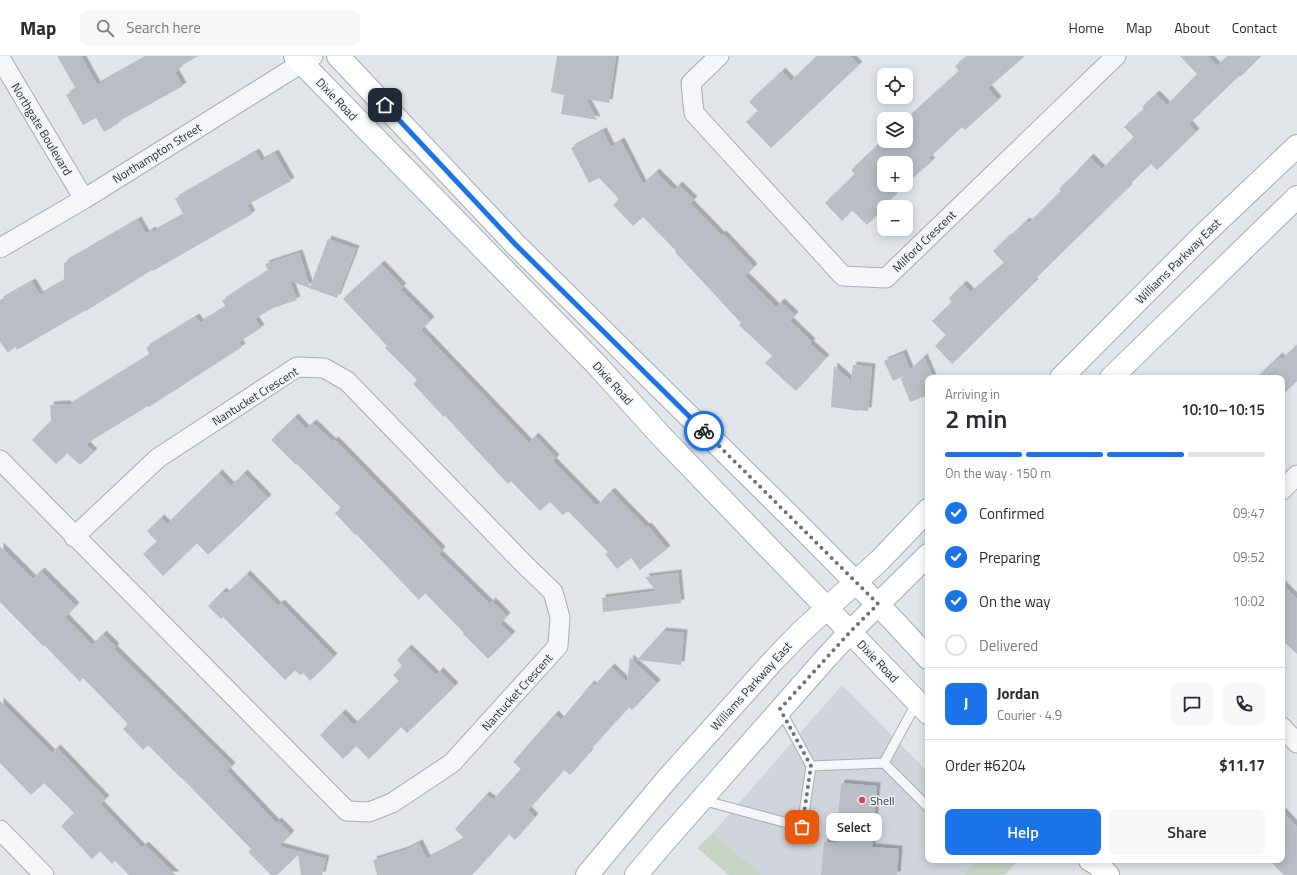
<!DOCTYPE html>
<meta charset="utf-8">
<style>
:root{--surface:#fff;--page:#f7f7f7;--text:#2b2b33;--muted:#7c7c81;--line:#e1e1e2;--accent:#1a73e8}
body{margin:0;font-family:"Titillium Web",sans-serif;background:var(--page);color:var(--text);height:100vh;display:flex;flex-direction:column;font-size:15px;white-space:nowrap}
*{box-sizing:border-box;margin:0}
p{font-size:13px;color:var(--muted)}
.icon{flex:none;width:22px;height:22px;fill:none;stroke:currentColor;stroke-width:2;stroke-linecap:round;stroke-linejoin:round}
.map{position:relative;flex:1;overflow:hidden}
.drawer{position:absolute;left:925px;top:319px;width:360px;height:488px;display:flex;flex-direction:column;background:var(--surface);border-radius:8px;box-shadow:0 2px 10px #0003}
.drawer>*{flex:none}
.tools{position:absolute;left:877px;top:12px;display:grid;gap:8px}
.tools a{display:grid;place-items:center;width:36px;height:36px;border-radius:8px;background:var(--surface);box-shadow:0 2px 10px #0003;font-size:20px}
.pin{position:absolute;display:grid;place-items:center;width:34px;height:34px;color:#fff;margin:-17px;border-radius:8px;box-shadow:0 2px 6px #0006}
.courier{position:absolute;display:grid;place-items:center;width:40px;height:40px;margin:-20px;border:3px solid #1a73e8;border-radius:50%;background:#fff;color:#222;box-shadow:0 1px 5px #0007}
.bubble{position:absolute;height:28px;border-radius:8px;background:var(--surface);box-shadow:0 2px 10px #0003;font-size:13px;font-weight:600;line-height:28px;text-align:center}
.summary em{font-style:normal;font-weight:600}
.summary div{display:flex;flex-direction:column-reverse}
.summary{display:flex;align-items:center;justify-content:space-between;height:68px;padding:0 20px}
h1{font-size:26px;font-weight:600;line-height:30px}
.bar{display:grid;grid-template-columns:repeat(4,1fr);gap:6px 4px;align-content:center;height:48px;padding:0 20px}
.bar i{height:5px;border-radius:3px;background:var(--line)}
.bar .on{background:var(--accent)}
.bar p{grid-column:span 4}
.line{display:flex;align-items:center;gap:10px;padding:0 20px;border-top:1px solid var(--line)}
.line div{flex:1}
.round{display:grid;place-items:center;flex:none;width:42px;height:42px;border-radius:8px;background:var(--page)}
ol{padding:0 20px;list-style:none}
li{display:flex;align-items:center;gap:12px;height:44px}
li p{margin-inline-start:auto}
li .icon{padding:4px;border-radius:50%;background:var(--accent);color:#fff;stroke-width:4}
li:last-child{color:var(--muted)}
li i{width:22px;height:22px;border:2px solid var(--line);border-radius:50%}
.primary-button{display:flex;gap:8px;margin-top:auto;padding:8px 20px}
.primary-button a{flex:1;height:46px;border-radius:8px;background:var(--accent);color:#fff;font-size:16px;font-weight:600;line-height:46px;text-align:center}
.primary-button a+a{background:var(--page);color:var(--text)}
header{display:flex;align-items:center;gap:24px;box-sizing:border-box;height:56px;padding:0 20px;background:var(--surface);border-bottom:1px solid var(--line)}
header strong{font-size:19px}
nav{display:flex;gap:22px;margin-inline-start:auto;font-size:14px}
.search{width:280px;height:36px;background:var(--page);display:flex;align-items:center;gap:10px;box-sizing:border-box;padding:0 14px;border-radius:8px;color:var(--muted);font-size:15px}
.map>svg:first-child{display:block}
.built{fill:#d0d4dc}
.green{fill:#c7d3c3}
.building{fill:#b9bec6;filter:url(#shadow)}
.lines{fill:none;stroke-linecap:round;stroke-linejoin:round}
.service-casing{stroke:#a7acb4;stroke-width:11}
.minor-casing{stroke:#a7acb4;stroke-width:21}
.secondary-casing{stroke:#a7acb4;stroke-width:24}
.service{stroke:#f4f6f8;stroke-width:9}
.minor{stroke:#f4f6f8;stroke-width:19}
.secondary{stroke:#fff;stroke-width:22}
.done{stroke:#6a717c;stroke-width:4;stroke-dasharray:0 7.2}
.route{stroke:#1a73e8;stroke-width:5}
.poi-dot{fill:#cb4b5d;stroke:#f1f4f7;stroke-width:1.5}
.labels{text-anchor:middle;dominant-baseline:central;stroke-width:3;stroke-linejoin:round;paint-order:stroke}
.street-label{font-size:12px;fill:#2a3241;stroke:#f1f4f7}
.poi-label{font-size:12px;fill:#2a3241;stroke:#f1f4f7;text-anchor:start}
</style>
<header>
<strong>Map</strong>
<div class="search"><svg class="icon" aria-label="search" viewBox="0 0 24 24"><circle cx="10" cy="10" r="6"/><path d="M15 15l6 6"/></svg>Search here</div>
<nav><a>Home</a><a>Map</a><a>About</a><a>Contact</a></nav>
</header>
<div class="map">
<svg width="1297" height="819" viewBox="0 0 1297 819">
<defs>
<filter id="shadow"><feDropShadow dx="3.5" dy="-3.5" stdDeviation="0" flood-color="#0004"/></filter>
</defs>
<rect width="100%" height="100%" fill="#e2e5ea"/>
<path class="built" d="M 842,629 L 928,716 L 928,804 L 977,804 L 963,819 L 762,819 L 713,777 Z"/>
<path class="green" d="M 713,777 L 762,819 L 729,819 L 697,792 Z
M 977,804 L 1014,804 L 1017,806 L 1004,819 L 963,819 Z"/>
<path class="building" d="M 57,0 L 81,0 L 97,29 L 148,0 L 198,0 L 179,11 L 180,13 L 175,16 L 183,30 L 118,66 L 119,67 L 104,76 L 96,62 L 83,69 L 66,39 L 76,33 Z
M 557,0 L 616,0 L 609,47 L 586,43 L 597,64 L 561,58 L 564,39 L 551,36 Z
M 817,0 L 850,0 L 859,9 L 771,92 L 746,66 L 758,55 L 749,46 L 782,15 L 791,25 Z
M 967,0 L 1025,0 L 988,32 L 998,44 L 965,74 L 962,71 L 929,102 L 932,105 L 906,128 L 906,107 L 884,107 L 884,129 L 905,129 L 880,154 L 881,155 L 867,169 L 852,154 L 842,165 L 825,147 L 855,118 L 851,114 L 882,85 L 906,85 L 906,63 L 959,15 L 955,10 Z
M 1180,0 L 1208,0 L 1217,10 L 1228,0 L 1261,0 L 1240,21 L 1239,20 L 1189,68 L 1196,76 L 1157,114 L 1151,108 L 1128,130 L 1129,131 L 1033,225 L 1035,226 L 952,308 L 935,290 L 946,279 L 932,265 L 952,246 L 949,242 L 963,228 L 971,236 L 1004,207 L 993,195 L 1008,181 L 1008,182 L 1026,165 L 1029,167 L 1061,135 L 1059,133 L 1077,116 L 1077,115 L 1090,101 L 1102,113 L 1134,81 L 1124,71 L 1144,53 L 1142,51 L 1156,38 L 1167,49 L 1197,18 Z
M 603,75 L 611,91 L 621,85 L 643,128 L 656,116 L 674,134 L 679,129 L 694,144 L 690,147 L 721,179 L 723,178 L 754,211 L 745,220 L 776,251 L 781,246 L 795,259 L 790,265 L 812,286 L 810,288 L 826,302 L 796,335 L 765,307 L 772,300 L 739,269 L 741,267 L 675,196 L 676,195 L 643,161 L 633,170 L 613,149 L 619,143 L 599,122 L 589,127 L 571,92 Z
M 256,96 L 261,105 L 275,97 L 291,125 L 247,149 L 252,158 L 153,215 L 152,214 L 86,255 L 86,254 L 17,294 L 15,291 L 8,297 L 0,286 L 0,244 L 32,226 L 40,239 L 64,225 L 64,207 L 138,164 L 146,178 L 152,174 L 153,176 L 184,159 L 175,143 Z
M 328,183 L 356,193 L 337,242 L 290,225 L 297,244 L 273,252 L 255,263 L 261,272 L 239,286 L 242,291 L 149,351 L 148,350 L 86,388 L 94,396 L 80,409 L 67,397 L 56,408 L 32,384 L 51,365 L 50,349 L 67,348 L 68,350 L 150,299 L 146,292 L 196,261 L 200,267 L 226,251 L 222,245 L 268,215 L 265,208 L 299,197 L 310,231 Z
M 381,208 L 403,231 L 400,233 L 431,264 L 421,274 L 529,387 L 535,380 L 556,402 L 553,405 L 597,450 L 611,435 L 646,471 L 648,470 L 667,493 L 640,514 L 631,502 L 617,513 L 605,498 L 608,496 L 568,455 L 563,459 L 550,446 L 540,455 L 511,425 L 508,428 L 445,360 L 444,361 L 413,328 L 417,324 L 385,292 L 387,290 L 343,243 Z
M 1297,289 L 1297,325 L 1282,339 L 1282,322 L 1256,322 L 1279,300 L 1282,303 Z
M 903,297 L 910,314 L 924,301 L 933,322 L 928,322 L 928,339 L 910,346 L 901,323 L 904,320 L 893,325 L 884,305 Z
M 853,309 L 872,311 L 868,355 L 859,354 L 859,355 L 831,351 L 834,310 L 851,325 Z
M 295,361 L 306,373 L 313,367 L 333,386 L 335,384 L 442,494 L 439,498 L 490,548 L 492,545 L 507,560 L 500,568 L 512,579 L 488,603 L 463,578 L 464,577 L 425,537 L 419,544 L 356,478 L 355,479 L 335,457 L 341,452 L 297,408 L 296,409 L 271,384 Z
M 219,417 L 231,430 L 244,417 L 268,442 L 208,499 L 197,487 L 163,520 L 143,498 L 157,486 L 147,475 L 161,462 L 167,468 Z
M 0,490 L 33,523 L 41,515 L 76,550 L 65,561 L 92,589 L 103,578 L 116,591 L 114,593 L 232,710 L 227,715 L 276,767 L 278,765 L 291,778 L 279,790 L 326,803 L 322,819 L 301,819 L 298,799 L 277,819 L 271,819 L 248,796 L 251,793 L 181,721 L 181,722 L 148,689 L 143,694 L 123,673 L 128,668 L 83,622 L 80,626 L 44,589 L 43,590 L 0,546 Z
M 678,517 L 681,547 L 603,556 L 602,542 L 656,535 L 645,521 Z
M 247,518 L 278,550 L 281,547 L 334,601 L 310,625 L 303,617 L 300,619 L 295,614 L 285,624 L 223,561 L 221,563 L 208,550 L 223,535 L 226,538 Z
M 1282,528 L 1297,543 L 1297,598 L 1282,584 Z
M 663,575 L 684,577 L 681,609 L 637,604 Z
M 408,592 L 436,619 L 440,615 L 455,630 L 407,677 L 401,671 L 369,703 L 356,690 L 343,703 L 320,679 L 342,657 L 354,669 L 399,625 L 393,619 L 402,610 L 397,604 Z
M 630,602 L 657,627 L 632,654 L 629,651 L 589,695 L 590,696 L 570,719 L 564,714 L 528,754 L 535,761 L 515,784 L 509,778 L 472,819 L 377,819 L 373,804 L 405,794 L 419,787 L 427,803 L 465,783 L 455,773 L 486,739 L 493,744 L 521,713 L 513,706 L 555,658 L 561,664 L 591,628 L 594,630 L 611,611 L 627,626 Z
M 0,645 L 52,697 L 57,692 L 106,743 L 100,748 L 142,792 L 145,789 L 176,819 L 129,819 L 115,805 L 112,808 L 100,795 L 92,803 L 61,770 L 74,757 L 44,727 L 31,739 L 0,707 Z
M 841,727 L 877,730 L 872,791 L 899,793 L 897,819 L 821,819 L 824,786 L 836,787 Z
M 1282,755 L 1297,771 L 1297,819 L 1284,819 L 1269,804 L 1282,804 Z"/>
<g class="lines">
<g class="service-casing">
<path id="service" d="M 780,653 L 811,710
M 884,707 L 917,646
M 702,744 L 802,771 L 811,710 L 884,707 L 928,751"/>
</g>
<g class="minor-casing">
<path id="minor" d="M 719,0 L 691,27 L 694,57 L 843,220 L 886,222 L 1116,0
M 0,2 L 84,143
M 0,192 L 84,143 L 313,0
M 0,404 L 347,755 L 369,756 L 392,747 L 452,707 L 558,590 L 560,561 L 553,536 L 524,508 L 347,325 L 324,312 L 297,311 L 158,402 L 74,481
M 1282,434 L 1297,419
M 1282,671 L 1297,687
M 0,774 L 44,819"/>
</g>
<g class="secondary-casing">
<path id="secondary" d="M 295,0 L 596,308 L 662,381 L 928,657
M 338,0 L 515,188 L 799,469 L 892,563 L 928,602
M 1061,322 L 1200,182 L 1297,90
M 1111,322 L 1297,141
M 1090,804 L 1097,808 L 1108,819
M 587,819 L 668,722 L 773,605 L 801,576 L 879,505 L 928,454
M 636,819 L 665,785 L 826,602 L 850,576 L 928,499"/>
</g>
<use href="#service" class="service"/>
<use href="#minor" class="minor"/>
<use href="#secondary" class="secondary"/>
</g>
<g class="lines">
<path class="done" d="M 704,375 L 878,548 L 850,576 L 780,653 L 811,710 L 802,771"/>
<path class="route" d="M 385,49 L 515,188 L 704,375"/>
</g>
<circle class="poi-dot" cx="862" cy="744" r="4"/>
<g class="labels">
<g class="street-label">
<text transform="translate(337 43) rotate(46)">Dixie Road</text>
<text transform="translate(42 73) rotate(59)">Northgate Boulevard</text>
<text transform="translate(157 97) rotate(-32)">Northampton Street</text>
<text transform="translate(924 185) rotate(-44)">Milford Crescent</text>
<text transform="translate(1178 205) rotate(-45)">Williams Parkway East</text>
<text transform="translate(613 327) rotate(48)">Dixie Road</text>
<text transform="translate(255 340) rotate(-32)">Nantucket Crescent</text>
<text transform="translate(878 605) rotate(46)">Dixie Road</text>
<text transform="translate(751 630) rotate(-48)">Williams Parkway East</text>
<text transform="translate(517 636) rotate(-48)">Nantucket Crescent</text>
</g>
<g class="poi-label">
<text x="870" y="744">Shell</text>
</g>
</g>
</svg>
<div class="tools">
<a><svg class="icon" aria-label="locate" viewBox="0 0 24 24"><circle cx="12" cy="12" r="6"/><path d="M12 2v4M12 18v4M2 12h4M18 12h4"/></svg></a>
<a><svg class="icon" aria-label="layers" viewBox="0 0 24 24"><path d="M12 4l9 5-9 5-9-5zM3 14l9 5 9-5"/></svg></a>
<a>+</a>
<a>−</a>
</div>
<div class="pin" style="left:802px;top:771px;background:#ea580c"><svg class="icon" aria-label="bag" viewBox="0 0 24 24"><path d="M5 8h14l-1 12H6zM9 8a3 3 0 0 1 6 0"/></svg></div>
<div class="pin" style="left:385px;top:49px;background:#1f2937"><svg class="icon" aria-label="home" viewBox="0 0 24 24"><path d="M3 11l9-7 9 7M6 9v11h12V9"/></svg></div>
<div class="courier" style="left:704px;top:375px"><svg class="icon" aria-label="bike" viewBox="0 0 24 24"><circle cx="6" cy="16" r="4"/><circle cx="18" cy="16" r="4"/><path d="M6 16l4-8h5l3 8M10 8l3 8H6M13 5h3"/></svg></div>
<div class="bubble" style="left:826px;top:757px;width:56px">Select</div>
<section class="drawer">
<div class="summary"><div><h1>2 min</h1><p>Arriving in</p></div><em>10:10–10:15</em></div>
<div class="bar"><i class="on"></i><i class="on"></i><i class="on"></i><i></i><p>On the way · 150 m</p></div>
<ol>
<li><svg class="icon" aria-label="check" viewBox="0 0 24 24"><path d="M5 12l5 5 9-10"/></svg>Confirmed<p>09:47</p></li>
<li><svg class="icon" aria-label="check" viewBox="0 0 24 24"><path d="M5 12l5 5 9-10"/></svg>Preparing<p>09:52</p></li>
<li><svg class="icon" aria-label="check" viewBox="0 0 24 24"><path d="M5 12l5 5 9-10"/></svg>On the way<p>10:02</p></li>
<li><i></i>Delivered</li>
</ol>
<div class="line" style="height:72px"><b class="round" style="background:var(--accent);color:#fff">J</b><div><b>Jordan</b><p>Courier · 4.9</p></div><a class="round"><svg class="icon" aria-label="chat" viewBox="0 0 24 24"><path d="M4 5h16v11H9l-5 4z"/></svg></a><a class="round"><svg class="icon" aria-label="phone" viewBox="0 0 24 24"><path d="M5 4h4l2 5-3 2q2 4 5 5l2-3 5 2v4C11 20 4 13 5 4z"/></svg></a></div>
<div class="line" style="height:52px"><div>Order #6204</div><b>$11.17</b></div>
<div class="primary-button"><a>Help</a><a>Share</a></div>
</section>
</div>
